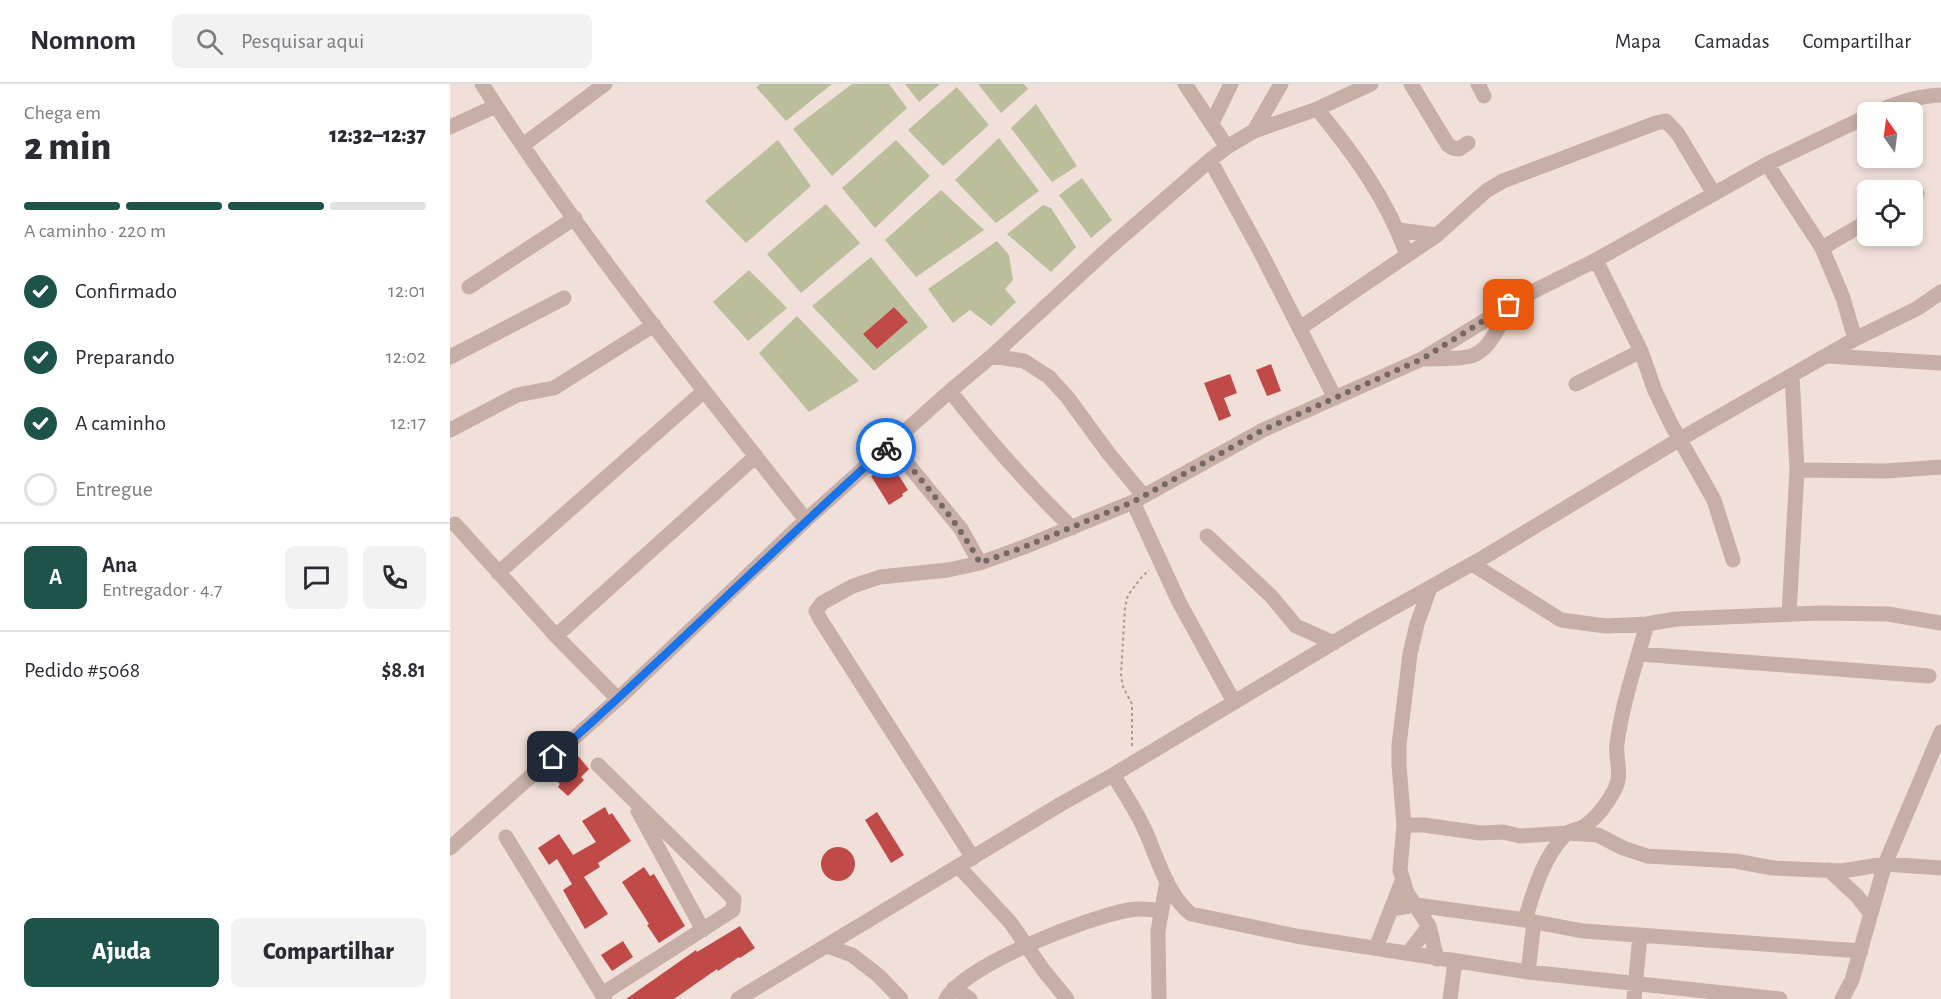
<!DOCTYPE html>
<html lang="pt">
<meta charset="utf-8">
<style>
:root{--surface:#fff;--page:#f2f2f3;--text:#2b2b33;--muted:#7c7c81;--line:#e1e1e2;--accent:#1e534b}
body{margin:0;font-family:"Alegreya Sans",sans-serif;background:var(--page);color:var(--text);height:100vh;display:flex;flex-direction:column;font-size:22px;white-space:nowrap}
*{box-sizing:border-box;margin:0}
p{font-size:20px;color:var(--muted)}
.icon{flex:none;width:33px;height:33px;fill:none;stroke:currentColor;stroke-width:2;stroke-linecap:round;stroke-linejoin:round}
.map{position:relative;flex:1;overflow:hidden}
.drawer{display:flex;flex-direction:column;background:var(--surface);width:450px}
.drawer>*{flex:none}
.needle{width:39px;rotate:346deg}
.fabs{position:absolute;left:1407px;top:18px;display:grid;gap:12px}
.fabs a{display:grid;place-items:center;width:66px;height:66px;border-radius:9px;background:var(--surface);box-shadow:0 3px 9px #0003;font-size:30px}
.pin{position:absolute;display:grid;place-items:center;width:51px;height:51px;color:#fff;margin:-26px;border-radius:12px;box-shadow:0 3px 9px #0006}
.courier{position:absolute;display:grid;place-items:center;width:60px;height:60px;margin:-30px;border:4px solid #1a73e8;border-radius:50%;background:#fff;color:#222;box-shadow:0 2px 8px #0007}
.overview em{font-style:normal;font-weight:800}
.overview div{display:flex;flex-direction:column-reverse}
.overview{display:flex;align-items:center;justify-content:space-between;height:102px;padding:0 24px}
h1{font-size:39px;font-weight:800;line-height:45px}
.bar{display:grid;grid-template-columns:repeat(4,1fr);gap:9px 6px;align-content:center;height:72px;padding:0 24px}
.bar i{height:8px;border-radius:4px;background:var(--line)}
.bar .active{background:var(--accent)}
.bar p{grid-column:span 4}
.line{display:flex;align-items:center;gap:15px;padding:0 24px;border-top:2px solid var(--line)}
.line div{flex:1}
.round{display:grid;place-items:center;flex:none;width:63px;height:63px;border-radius:9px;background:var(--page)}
ol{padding:0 24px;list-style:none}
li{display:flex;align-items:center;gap:18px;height:66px}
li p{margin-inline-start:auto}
li .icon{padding:6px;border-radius:50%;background:var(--accent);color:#fff;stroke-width:4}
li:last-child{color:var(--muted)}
li i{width:33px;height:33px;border:3px solid var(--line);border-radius:50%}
.primary-button{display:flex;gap:12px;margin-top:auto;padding:12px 24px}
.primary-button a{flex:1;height:69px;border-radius:9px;background:var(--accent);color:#fff;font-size:24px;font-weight:800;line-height:69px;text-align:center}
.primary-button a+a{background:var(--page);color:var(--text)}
header{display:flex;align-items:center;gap:36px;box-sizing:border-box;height:84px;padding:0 30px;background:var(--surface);border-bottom:2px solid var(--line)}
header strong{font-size:28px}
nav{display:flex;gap:33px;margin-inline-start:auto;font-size:21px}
.search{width:420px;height:54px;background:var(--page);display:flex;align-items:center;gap:15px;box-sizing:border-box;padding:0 21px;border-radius:9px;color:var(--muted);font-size:22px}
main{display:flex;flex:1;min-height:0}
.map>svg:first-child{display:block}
.green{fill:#babe9a;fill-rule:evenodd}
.building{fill:#c04a47}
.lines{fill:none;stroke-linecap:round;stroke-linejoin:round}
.path{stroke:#b39890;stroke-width:2;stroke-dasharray:3 3;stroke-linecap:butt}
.minor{stroke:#c7aea6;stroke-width:15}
.done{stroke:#766865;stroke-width:6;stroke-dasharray:0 10.8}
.route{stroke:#1a73e8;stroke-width:8}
</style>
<header>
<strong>Nomnom</strong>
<div class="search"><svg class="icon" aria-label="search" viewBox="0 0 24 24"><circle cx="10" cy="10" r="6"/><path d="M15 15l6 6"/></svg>Pesquisar aqui</div>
<nav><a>Mapa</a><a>Camadas</a><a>Compartilhar</a></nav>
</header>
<main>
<section class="drawer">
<div class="overview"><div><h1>2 min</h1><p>Chega em</p></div><em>12:32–12:37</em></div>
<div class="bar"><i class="active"></i><i class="active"></i><i class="active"></i><i></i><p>A caminho · 220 m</p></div>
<ol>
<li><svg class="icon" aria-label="check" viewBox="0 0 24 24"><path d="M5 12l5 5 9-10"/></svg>Confirmado<p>12:01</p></li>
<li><svg class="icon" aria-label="check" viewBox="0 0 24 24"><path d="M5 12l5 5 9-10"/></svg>Preparando<p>12:02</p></li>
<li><svg class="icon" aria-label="check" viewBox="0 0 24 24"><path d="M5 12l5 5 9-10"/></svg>A caminho<p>12:17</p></li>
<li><i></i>Entregue</li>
</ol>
<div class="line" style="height:108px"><b class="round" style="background:var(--accent);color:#fff">A</b><div><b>Ana</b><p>Entregador · 4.7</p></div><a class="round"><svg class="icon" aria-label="chat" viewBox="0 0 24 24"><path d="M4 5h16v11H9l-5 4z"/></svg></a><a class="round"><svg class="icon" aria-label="phone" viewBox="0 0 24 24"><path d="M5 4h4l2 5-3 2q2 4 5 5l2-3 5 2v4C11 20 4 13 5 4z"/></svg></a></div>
<div class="line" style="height:78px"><div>Pedido #5068</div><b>$8.81</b></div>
<div class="primary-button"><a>Ajuda</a><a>Compartilhar</a></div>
</section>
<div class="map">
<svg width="1491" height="915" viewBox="0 0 1491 915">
<rect width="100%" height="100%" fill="#f0e0d9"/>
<path class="green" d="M 310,0 L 382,0 L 336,37 L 306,3 Z
M 402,0 L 439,0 L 457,24 L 382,92 L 343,45 Z
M 455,0 L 490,0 L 469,18 Z
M 528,0 L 574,0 L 578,5 L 551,29 Z
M 507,3 L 539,41 L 493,82 L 458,46 Z
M 586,20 L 627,82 L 602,98 L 561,44 Z
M 549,54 L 589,107 L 546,139 L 505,96 Z
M 328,56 L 361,102 L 296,159 L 255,117 Z
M 446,56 L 480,92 L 425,144 L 392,104 Z
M 632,94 L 662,136 L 641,154 L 609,111 Z
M 491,106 L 534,146 L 466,193 L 435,156 Z
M 376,120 L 410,159 L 351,209 L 317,170 Z
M 593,121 L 601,124 L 626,163 L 601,188 L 557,150 Z
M 547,157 L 559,171 L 563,196 L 555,205 L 566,218 L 541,242 L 520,226 L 503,239 L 478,205 Z
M 421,173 L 478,243 L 424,287 L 362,222 ZM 444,223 L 458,238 L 427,265 L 414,249 Z
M 299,186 L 337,224 L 298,257 L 263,218 Z
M 347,232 L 409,297 L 359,328 L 309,269 Z"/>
<path class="building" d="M 444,223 L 458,238 L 427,265 L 413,250 Z
M 821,280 L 831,307 L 817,312 L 806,286 Z
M 780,290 L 787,309 L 774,314 L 781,332 L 769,337 L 754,299 Z
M 441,379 L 458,406 L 452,410 L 453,412 L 439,421 L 421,392 Z
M 128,672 L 139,685 L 131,693 L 134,696 L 118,712 L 108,703 L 110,700 L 107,697 L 112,693 L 109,691 Z
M 155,723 L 159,731 L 162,729 L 181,757 L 148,779 L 150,783 L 134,793 L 158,830 L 135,845 L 113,806 L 122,800 L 107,775 L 99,781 L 88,764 L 109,750 L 123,771 L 146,758 L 132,737 Z
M 427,728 L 454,771 L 441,779 L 415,736 Z
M371 780a17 17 0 1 1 34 0a17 17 0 1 1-34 0Z
M 194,783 L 200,792 L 204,790 L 235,842 L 209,859 L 197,841 L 199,840 L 172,798 Z
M 290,842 L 305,864 L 290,874 L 289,873 L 268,887 L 267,885 L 224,915 L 176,915 L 246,866 L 247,868 Z
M 173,857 L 183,873 L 162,887 L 151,871 Z"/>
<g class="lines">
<path class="path" d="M 682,662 L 682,620 L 673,603 L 671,590 L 675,523 L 678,511 L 691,494 L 699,486"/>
<path class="minor" d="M 32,0 C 129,152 244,294 356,436
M 735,0 L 777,63
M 961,0 L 998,61 L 1003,64 L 1009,65 L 1018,59
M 1028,0 L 1034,12
M 867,25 C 904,70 937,115 957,171
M 1426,28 C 1447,19 1467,12 1491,11
M 762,39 L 781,0
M 0,43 L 46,22
M 804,47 L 831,0
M 73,61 L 155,0
M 760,76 L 810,167 L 885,314
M 1317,80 L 1372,164 L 1393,214 L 1405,255
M 1462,111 L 1467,109
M 948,146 L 987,151
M 1372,164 L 1418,137
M 1146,176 L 1191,267 L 1205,307 L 1221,340 L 1264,416 L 1283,476
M 19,203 L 125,134
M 850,244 L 987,151 L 1036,107 L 1053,97 L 1206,39 L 1216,37 L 1228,50 L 1264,110
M 542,272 L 574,277 L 599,293 L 618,314 L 659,370 L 693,411
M 1377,272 L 1491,279
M 0,273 L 114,214
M 976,275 C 988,274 1013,276 1024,271 C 1041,264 1052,237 1059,221
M 1342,291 L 1347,386
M 1126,300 L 1191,267
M 500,307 C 539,357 577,400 622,444
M 0,346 L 67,311 L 104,304 L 204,241
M 441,360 L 511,445 L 530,479
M 683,418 L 729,518 L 784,618
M 5,440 L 106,552 L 168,615
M 757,452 L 821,512 L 846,542 L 884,559
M 1022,480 L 1111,536 L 1156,542 L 1197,540 L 1226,535 L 1370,529 L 1438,530 L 1491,539
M 48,489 L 254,307
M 980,504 L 967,540 L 960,570 L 949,661 L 949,681 L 954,741 L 950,786 L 957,809 L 979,842 L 987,875
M 1339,530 L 1347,386 L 1436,387 L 1491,383
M 106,552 L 306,372
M 1189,570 L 1479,592
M 148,681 L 284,815 L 283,826 L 152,910
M 663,691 C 674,708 685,725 694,744 C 707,772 716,810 741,830 L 846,852 L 1078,888 L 1330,915
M 188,727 L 253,846
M 954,741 L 974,741 L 1030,749 L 1053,748 L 1070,752 L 1118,749 L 1148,751 L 1173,764 L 1197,772 L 1285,777 L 1323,784 L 1392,787 L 1435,780 L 1491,784
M 56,753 L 155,915
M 0,764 L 168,615 L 356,436 L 500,307 L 542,272 L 659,164 L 760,76 L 777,63 L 804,47 L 867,25 L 921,0
M 523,774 L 370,535 L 366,527 L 372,519 L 403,502 L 430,493 L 498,486 L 530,479 L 574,463 L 683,418 L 813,346 L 972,275 L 1080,209 L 1146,176 L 1317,80 L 1418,32
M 509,783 L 560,838 L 594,887 L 617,915
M 1379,786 L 1407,812 L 1420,829
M 941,825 L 966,821 L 1075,836 L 1133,847 L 1411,867
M 1075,836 C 1084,806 1093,773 1116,750 C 1120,746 1128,746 1133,743 C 1146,735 1158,719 1165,705 C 1173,689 1165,676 1167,660 C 1172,620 1186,580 1197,540
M 377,862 L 402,871 L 429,892 L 451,915
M 926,864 L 952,797
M 959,868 L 979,842
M 1078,888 L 1084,838
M 504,904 L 520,915
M 288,915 L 611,720 L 663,691 L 913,541 L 1036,472 L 1225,358 L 1405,255 L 1468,224 L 1491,208
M 496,915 C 516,880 639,833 679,826 C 690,824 700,825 711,827
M 709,915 L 708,847 L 717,797
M 1000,915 L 1005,878
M 1184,915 L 1190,851
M 1392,915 L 1402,896 L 1435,780 L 1491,648"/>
</g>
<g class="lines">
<path class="done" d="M 436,364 L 441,360 C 473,398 506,435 530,479 L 574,463 L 683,418 L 813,346 L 972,275 L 1059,221"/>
<path class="route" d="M 103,673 C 217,573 323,465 436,364"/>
</g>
</svg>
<div class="fabs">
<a><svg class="needle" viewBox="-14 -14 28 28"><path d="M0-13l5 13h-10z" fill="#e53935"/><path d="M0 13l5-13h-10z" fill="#7c7c81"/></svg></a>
<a><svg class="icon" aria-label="locate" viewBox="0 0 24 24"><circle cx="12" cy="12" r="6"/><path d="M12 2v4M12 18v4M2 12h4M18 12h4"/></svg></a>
</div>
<div class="pin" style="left:1059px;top:221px;background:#ea580c"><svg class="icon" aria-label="bag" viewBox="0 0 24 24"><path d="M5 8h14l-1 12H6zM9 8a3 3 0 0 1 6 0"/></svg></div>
<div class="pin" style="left:103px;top:673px;background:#1f2937"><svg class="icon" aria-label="home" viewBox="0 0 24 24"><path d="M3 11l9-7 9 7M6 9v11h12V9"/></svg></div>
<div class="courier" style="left:436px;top:364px"><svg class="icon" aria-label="bike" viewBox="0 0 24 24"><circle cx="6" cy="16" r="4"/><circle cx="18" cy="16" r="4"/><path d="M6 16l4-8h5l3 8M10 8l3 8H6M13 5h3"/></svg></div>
</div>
</main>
